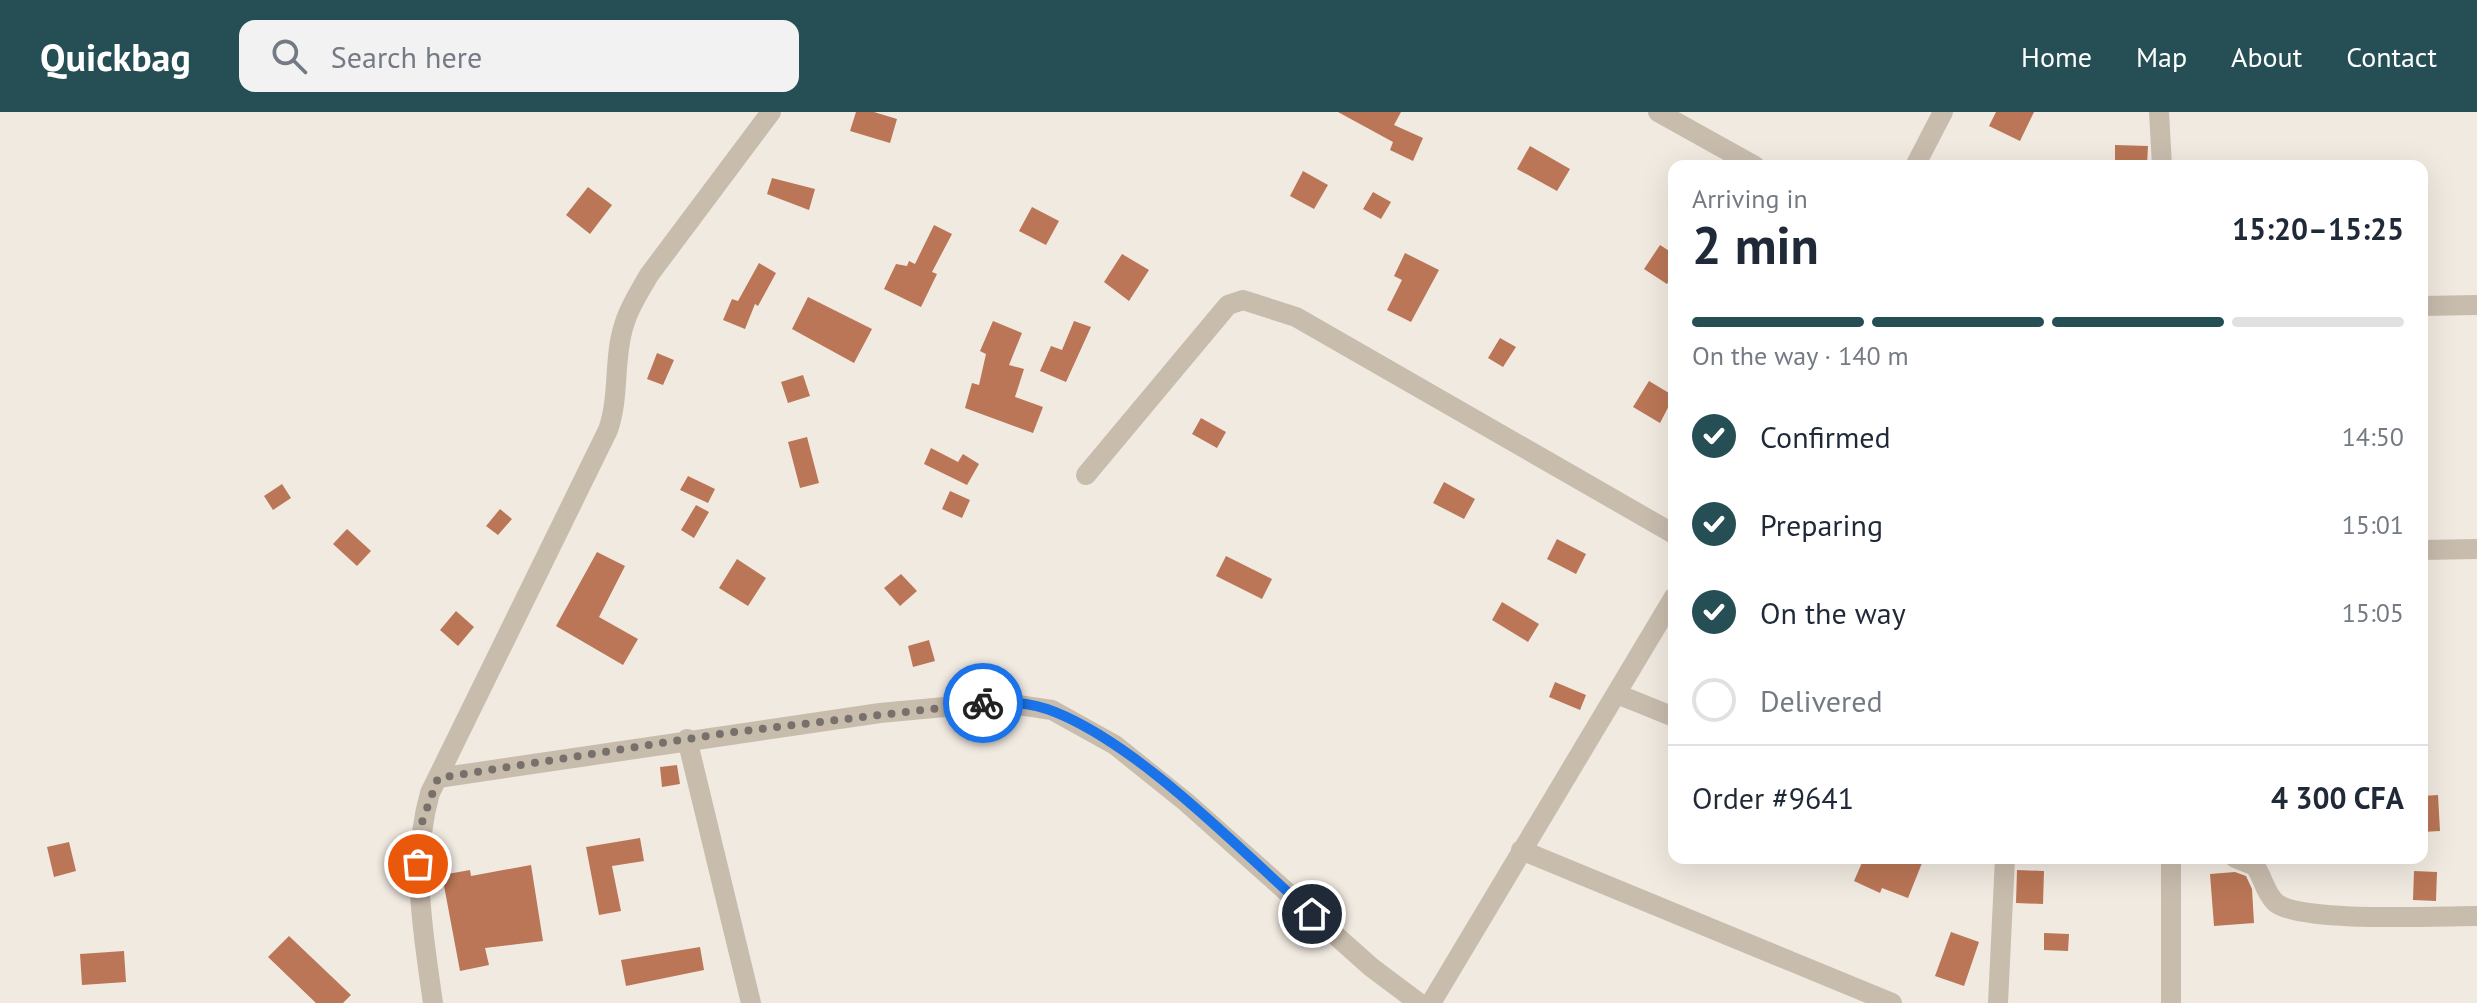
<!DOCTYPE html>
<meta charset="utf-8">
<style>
:root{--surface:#fff;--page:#f2f2f3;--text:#1f2937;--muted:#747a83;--line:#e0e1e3;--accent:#254e55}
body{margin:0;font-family:"PT Sans",sans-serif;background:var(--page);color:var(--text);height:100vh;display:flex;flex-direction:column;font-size:30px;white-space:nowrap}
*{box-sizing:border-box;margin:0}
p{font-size:26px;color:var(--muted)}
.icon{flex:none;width:44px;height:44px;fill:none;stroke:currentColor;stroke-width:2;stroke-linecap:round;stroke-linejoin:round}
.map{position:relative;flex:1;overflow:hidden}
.sheet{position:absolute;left:1668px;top:48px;width:760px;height:704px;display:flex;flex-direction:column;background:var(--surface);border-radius:16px;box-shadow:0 8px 32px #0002}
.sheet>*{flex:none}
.pin{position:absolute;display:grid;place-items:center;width:68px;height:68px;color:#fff;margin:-34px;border:4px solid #fff;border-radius:50%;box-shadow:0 2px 8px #0007}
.courier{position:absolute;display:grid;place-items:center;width:80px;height:80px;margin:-40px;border:6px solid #1a73e8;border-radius:50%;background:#fff;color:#222;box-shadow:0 2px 10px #0007}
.overview em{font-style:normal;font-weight:700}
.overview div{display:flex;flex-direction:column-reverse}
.overview{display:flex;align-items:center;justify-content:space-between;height:136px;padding:0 24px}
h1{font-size:52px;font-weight:700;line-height:60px}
.bar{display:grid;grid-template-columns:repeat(4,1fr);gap:12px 8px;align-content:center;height:96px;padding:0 24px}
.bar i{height:10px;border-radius:6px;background:var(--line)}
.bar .on{background:var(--accent)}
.bar p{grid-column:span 4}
.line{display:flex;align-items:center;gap:20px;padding:0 24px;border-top:2px solid var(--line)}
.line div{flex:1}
ol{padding:0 24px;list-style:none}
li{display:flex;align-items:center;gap:24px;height:88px}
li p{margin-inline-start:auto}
li .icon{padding:8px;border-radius:50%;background:var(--accent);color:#fff;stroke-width:4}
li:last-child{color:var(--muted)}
li i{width:44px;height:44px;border:4px solid var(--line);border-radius:50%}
header{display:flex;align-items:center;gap:48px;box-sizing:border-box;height:112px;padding:0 40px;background:var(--accent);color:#fff}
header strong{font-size:38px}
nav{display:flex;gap:44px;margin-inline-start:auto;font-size:28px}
.search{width:560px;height:72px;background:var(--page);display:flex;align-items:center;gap:20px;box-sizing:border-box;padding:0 28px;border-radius:16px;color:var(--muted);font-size:30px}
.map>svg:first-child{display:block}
.building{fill:#ba7656}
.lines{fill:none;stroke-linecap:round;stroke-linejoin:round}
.minor{stroke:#c8bcad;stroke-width:20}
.done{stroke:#78716b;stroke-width:8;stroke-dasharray:0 14.4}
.route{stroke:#1a73e8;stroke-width:10}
</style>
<header>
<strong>Quickbag</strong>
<div class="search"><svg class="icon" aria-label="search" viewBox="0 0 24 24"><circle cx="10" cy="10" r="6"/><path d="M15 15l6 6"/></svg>Search here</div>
<nav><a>Home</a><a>Map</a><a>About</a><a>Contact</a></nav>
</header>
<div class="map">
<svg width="2477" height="891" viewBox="0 0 2477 891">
<rect width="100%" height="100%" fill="#f1eae1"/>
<path class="building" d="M 856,0 L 874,0 L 897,7 L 890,31 L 850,19 Z
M 1338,0 L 1401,0 L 1394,13 L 1423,26 L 1413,49 L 1390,38 L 1393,30 Z
M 1996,0 L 2034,0 L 2020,29 L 1989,14 Z
M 2115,33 L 2148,34 L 2147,54 L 2115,54 Z
M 1530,34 L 1570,57 L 1557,79 L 1517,57 Z
M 1303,59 L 1328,73 L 1314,97 L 1290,84 Z
M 772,66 L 815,77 L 809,98 L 767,82 Z
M 588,75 L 612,93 L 590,122 L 566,103 Z
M 1373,80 L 1391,90 L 1381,107 L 1363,97 Z
M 1032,95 L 1059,109 L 1046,133 L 1019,119 Z
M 934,113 L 952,122 L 932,160 L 937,162 L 921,195 L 884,177 L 896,152 L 907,154 L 909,149 L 915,152 Z
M 1660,133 L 1674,142 L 1674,161 L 1667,172 L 1644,157 Z
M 1405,141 L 1439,158 L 1411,210 L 1387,198 L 1402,168 L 1394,164 Z
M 1122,142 L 1149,158 L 1129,189 L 1104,170 Z
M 759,151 L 776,161 L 758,194 L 755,192 L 745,217 L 723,208 L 732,187 L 738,189 Z
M 808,185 L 872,217 L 854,251 L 792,217 Z
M 993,209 L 1022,221 L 1009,253 L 1024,257 L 1015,285 L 1043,295 L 1033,321 L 965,296 L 972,271 L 979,273 L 986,242 L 980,239 Z
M 1074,209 L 1091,215 L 1066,270 L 1040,259 L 1051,234 L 1062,238 Z
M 1500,226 L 1516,235 L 1503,255 L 1488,246 Z
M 657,241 L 674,248 L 663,273 L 647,267 Z
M 803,263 L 810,284 L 788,291 L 781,270 Z
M 1649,269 L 1674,284 L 1660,311 L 1633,295 Z
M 1201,306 L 1226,320 L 1217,336 L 1192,322 Z
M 807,325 L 819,371 L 800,376 L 788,330 Z
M 931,336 L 958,350 L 963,342 L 979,352 L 967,373 L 924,352 Z
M 688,364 L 715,377 L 708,391 L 680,378 Z
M 1444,370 L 1475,387 L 1464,407 L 1433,391 Z
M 282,372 L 291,386 L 273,398 L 264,384 Z
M 950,379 L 970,388 L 962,406 L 942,397 Z
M 696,393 L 709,400 L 694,426 L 681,418 Z
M 500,397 L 512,407 L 498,423 L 486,414 Z
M 347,417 L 371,439 L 357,454 L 333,432 Z
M 1557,427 L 1586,442 L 1576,462 L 1547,447 Z
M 597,440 L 625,454 L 599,505 L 638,527 L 623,553 L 556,514 Z
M 1226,444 L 1272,467 L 1262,487 L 1216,464 Z
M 737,447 L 766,466 L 748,494 L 719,476 Z
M 901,462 L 917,479 L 900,494 L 884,476 Z
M 1502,490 L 1539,512 L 1528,530 L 1492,508 Z
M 456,499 L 474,515 L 458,534 L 440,518 Z
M 929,528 L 935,549 L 913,555 L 908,534 Z
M 1555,570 L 1586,583 L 1580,598 L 1549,585 Z
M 677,653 L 680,672 L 662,675 L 660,655 Z
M 2438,683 L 2440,719 L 2422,720 L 2422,684 Z
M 640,726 L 644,749 L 612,754 L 621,799 L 599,803 L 586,735 Z
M 69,730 L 76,759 L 54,765 L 47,735 Z
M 1864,746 L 1924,746 L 1908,786 L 1882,776 L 1880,781 L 1854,769 Z
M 531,753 L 543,829 L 485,836 L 489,853 L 460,859 L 442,763 L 470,758 L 471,764 Z
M 2017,758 L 2044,759 L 2043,792 L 2016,791 Z
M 2414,759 L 2437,760 L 2436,789 L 2413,788 Z
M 2235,760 L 2246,764 L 2252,777 L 2254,811 L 2214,814 L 2210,762 Z
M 1951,820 L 1979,830 L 1964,874 L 1935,864 Z
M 2044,821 L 2069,822 L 2068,839 L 2044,838 Z
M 289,824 L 351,883 L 343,891 L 316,891 L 268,845 Z
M 700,835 L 704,858 L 626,874 L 621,848 Z
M 124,839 L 126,870 L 82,873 L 80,842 Z"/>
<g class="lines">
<path class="minor" d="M 1658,0 L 1755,54
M 2159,0 L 2162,54
M 1915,54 L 1943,0
M 2422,194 L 2477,193
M 1086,363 L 1228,193 L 1243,188 L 1296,205 L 1674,422
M 2422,438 L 2477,437
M 1617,582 L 1674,605
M 687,627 L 751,891
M 438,666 L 880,601 L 998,590 L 1052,598 L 1115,633 L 1186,690 L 1371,855 L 1419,891
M 1521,738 L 1892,891
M 2235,746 L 2255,754 C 2263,765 2265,781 2276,791 C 2302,811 2438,804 2477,804
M 433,891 C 423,820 410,751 430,681 L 608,318 C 620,284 613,247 624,213 C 629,195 640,179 649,163 L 771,0
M 1431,891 L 1674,485
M 1998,891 L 2005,746
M 2171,891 L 2171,746"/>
</g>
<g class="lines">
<path class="done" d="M 418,752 L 421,713 L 438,666 L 726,621 L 983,591"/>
<path class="route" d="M 983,591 C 1006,589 1033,591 1055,600 C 1142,635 1241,739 1312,802"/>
</g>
</svg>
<div class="pin" style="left:418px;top:752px;background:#ea580c"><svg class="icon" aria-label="bag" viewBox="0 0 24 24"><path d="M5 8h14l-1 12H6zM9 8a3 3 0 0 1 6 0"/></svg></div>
<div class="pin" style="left:1312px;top:802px;background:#1f2937"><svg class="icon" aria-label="home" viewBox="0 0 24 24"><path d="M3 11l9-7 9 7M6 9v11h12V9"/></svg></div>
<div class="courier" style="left:983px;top:591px"><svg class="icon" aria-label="bike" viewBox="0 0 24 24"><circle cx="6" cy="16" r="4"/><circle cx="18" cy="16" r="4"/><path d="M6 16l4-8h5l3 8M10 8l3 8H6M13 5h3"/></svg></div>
<section class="sheet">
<div class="overview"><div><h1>2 min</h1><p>Arriving in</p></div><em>15:20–15:25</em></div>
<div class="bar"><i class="on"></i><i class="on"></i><i class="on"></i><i></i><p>On the way · 140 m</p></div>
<ol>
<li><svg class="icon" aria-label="check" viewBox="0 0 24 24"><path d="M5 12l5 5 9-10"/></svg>Confirmed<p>14:50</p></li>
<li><svg class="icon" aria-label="check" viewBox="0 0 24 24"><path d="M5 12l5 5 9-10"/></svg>Preparing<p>15:01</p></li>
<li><svg class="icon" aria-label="check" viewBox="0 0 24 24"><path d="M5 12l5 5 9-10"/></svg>On the way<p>15:05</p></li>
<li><i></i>Delivered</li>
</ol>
<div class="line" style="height:104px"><div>Order #9641</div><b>4 300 CFA</b></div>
</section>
</div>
